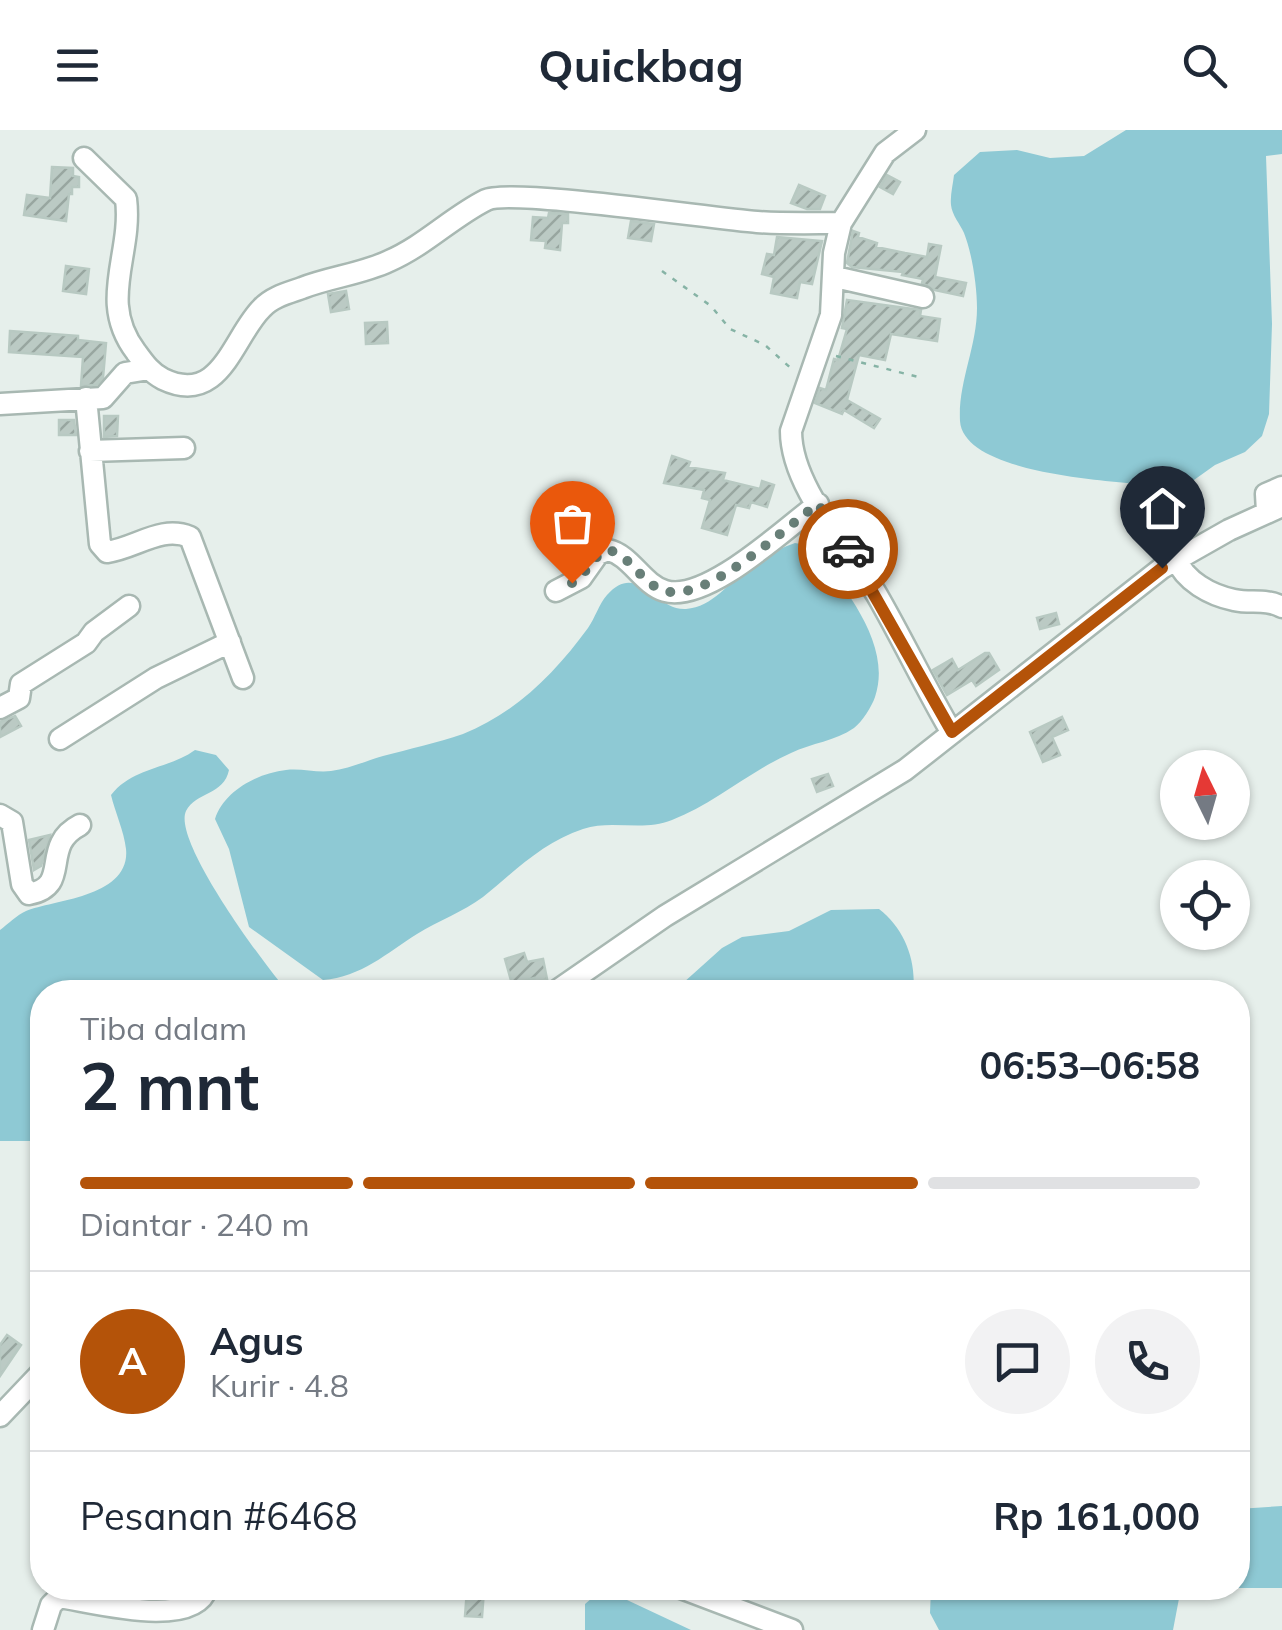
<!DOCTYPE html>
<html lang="id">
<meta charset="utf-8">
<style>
:root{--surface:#fff;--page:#f2f2f3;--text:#1f2937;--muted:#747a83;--line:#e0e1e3;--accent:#b45309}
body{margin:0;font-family:Mulish,sans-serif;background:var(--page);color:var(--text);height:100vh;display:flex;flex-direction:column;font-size:38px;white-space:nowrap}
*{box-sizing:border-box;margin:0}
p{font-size:32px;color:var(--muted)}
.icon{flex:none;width:55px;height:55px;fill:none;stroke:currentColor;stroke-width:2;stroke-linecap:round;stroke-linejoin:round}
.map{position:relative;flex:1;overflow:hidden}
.details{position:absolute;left:30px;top:850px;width:1220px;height:620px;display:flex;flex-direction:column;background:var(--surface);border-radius:40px;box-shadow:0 2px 8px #0004}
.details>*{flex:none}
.needle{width:65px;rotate:355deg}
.controls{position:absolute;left:1160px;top:620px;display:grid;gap:20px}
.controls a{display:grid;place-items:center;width:90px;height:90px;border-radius:50%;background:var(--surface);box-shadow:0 2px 8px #0004;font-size:50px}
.pin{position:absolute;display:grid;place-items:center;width:85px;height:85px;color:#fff;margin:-102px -42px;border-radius:50% 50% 50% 0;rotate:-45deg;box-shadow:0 0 10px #0007}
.pin .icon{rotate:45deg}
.courier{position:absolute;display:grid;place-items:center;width:100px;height:100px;margin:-50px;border:8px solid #b45309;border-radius:50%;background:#fff;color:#222;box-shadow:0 2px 12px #0007}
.head em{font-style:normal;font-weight:700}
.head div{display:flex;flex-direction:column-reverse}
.head{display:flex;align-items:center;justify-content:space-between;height:170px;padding:0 50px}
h1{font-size:65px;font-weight:700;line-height:75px}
.bar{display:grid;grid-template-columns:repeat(4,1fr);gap:15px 10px;align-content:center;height:120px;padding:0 50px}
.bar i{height:12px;border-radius:8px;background:var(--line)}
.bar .selected{background:var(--accent)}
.bar p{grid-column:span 4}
.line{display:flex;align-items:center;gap:25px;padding:0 50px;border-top:2px solid var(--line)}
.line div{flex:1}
.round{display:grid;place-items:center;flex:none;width:105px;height:105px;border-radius:52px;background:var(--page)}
header{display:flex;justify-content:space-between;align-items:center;height:130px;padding:0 50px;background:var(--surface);font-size:45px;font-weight:700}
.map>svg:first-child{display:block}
.water{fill:#8ec9d4}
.building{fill:url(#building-hatch);stroke:#b8c9c2;stroke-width:2.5}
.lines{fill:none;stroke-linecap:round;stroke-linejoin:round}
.minor-casing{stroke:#a8b8b2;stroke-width:25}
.path{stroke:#86b3a5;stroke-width:2.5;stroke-dasharray:5 8;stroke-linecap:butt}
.minor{stroke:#fff;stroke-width:20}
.done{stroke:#687f78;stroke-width:10;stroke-dasharray:0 18}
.route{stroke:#b45309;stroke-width:12}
</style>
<header><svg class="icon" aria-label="menu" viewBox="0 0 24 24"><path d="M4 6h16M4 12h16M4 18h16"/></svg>Quickbag<svg class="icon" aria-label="search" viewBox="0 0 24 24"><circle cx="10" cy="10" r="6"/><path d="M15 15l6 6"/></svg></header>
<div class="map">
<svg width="1282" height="1500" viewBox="0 0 1282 1500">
<defs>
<pattern id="building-hatch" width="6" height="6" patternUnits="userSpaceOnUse" patternTransform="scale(2.5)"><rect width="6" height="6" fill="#bbcac4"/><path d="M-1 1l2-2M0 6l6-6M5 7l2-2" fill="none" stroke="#98a6a0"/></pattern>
</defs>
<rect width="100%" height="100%" fill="#e6efeb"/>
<path class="water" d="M 1126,0 L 1282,0 L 1282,24 L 1266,26 L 1272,194 L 1269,284 L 1262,306 L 1245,322 L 1215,335 L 1187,355 L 1175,357 C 1132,352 964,348 960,291 C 958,252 977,217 977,178 C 977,156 972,123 964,103 C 960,94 952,85 951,75 C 950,66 953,54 954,45 L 980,22 L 1017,20 L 1050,28 L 1084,26 Z
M 795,413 L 816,417 C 843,459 893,513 875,567 C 872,576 862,592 854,598 C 835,611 812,613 791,623 C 750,641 714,674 672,690 C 642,702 612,689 583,699 C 543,712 515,741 483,767 C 463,782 438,791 417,804 C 387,823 361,847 323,850 L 249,797 L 229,719 L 215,689 C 224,661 258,643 286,640 C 301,638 317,643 331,641 C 348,639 366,631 383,626 C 409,619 437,613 463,604 C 516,583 555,543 588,498 C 595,488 599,474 607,465 C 638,430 655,481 686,479 C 713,477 729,452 749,438 C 763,427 778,419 795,413 Z
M 195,620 L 216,625 L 229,640 C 224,665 196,662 186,681 C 172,711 266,837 288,862 L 42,862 L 42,1011 L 0,1011 L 0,800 C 8,794 17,785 26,781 C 54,770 131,767 126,719 C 124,701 115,682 111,665 C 133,637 169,639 195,620 Z
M 879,779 C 904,798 917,831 913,862 L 673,862 L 722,818 L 742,807 L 789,801 L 831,780 Z
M 1282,1376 L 1282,1458 L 1236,1458 L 1238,1379 Z
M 931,1458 L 1181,1458 L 1173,1500 L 939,1500 L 930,1483 Z
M 599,1462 L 610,1462 L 691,1500 L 585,1500 L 585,1474 Z"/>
<path class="building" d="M 52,37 L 73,38 L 73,46 L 79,47 L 79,57 L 72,57 L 72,64 L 69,64 L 66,91 L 24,85 L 27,65 L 50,68 Z
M 887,45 L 900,52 L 893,64 L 880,57 Z
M 799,55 L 825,66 L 820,79 L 807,79 L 791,73 Z
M 549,83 L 568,84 L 568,93 L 562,93 L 560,120 L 545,118 L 546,111 L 531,110 L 533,87 L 548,88 Z
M 631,91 L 654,94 L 651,111 L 628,108 Z
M 853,101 L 859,103 L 858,107 L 877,113 L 876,117 L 905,123 L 927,127 L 929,114 L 941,116 L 935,147 L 966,153 L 963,166 L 935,160 L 922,153 L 923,149 L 902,145 L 903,142 L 852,137 L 847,133 Z
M 777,107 L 822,111 L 812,154 L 800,152 L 797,168 L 771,163 L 774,147 L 762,144 L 767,124 L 774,125 Z
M 66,136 L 89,139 L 86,164 L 63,161 Z
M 346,161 L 349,179 L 331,182 L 328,164 Z
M 847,170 L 921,180 L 920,186 L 940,189 L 937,211 L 891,204 L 885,230 L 859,225 L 847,270 L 880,289 L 874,298 L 844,280 L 842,284 L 815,273 L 820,258 L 826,260 L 834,229 L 838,230 L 847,199 L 842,198 Z
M 387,192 L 388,213 L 366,214 L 365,193 Z
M 10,201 L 78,206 L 78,210 L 106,213 L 103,248 L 96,255 L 81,256 L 83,227 L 9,222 Z
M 104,286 L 118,286 L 117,306 L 104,307 Z
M 59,290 L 74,290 L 76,305 L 59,305 Z
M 672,326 L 690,332 L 688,337 L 725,343 L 723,350 L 760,359 L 762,351 L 774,355 L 767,377 L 751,372 L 749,378 L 736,375 L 727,405 L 702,398 L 710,370 L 702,368 L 704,360 L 664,353 Z
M 1056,483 L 1059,494 L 1040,499 L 1037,488 Z
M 985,523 L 989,523 L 999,540 L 976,556 L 972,550 L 947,565 L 933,540 L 952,529 L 958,540 Z
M 15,586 L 21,596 L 0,607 L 0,592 Z
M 1062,587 L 1068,600 L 1052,607 L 1060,625 L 1043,632 L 1030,602 Z
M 828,644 L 833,656 L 817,662 L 812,649 Z
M 50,705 L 41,736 L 34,740 L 29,710 Z
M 524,823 L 527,832 L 543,829 L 547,849 L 535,852 L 534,848 L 512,854 L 505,829 Z
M 7,1205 L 21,1215 L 0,1246 L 0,1215 Z
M 467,1460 L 484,1460 L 482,1487 L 465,1486 Z"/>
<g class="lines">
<g class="minor-casing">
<path id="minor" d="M 915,0 L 885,23 L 841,93 L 834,123 L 831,185 L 791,301 C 791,358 849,417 877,465 C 903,510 925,557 952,603
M 84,28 L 126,69 C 133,125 97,171 136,222 C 144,233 151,243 163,249 C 221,277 233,206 262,178 C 272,167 288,163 302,158 C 330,147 362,144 389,131 C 424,116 452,87 486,70 C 511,58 714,89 757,92 C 785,94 813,93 841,93
M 835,147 L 923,167
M 86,268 L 100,414 L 107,422 C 136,418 161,395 190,407 L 243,548
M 0,274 L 103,268 L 125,243 L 149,239
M 90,321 L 184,318
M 1267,382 L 1266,364 L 1282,357
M 1176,429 C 1185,451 1210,465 1234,470 C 1251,474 1265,468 1282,477
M 556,461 L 581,448 L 598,424 L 608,420 C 631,425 642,454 665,461 C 707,473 784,399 818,374
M 0,578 L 19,568 L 21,554 L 86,513 L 94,502 L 129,476
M 60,609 L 156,548 L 230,512
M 0,685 L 12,692 L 22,754 L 29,764 C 73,756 39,716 80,695
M 555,862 L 665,786 L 905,640 L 1162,438 L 1229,400 L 1282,376
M 0,1286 L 42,1242
M 681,1458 L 792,1500
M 43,1500 L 51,1475 L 59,1467 C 93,1472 194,1500 207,1458"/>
</g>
<path class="path" d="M 662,141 L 711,176 L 730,199 L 765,215 L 794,241
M 836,226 L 922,248"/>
<use href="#minor" class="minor"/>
</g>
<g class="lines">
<path class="done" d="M 572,453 C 588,444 591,426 608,420 C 631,425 641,454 665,461 C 707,473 784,398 818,374 L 848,419"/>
<path class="route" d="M 848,419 L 952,602 L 1162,438"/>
</g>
</svg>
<div class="controls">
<a><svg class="needle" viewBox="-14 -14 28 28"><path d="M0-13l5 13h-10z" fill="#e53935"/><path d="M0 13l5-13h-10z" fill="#747a83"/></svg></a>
<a><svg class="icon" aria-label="locate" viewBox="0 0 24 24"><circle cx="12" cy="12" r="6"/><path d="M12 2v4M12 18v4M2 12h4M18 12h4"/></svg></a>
</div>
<div class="pin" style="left:572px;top:453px;background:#ea580c"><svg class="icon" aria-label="bag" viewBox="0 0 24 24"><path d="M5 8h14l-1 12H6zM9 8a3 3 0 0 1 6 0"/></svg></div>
<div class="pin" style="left:1162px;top:438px;background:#1f2937"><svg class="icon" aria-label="home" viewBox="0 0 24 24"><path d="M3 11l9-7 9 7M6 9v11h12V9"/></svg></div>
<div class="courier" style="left:848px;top:419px"><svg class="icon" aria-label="car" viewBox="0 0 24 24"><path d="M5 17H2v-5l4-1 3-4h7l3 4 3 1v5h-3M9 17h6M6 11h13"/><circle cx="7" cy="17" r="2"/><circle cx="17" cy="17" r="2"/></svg></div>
<section class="details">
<div class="head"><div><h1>2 mnt</h1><p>Tiba dalam</p></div><em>06:53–06:58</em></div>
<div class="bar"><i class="selected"></i><i class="selected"></i><i class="selected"></i><i></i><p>Diantar · 240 m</p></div>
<div class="line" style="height:180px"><b class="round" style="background:var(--accent);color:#fff">A</b><div><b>Agus</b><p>Kurir · 4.8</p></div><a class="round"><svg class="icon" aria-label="chat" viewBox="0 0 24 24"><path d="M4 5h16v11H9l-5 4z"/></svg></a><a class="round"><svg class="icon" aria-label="phone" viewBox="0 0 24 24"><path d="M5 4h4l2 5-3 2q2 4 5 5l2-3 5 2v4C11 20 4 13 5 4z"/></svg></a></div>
<div class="line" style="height:130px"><div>Pesanan #6468</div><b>Rp 161,000</b></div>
</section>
</div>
